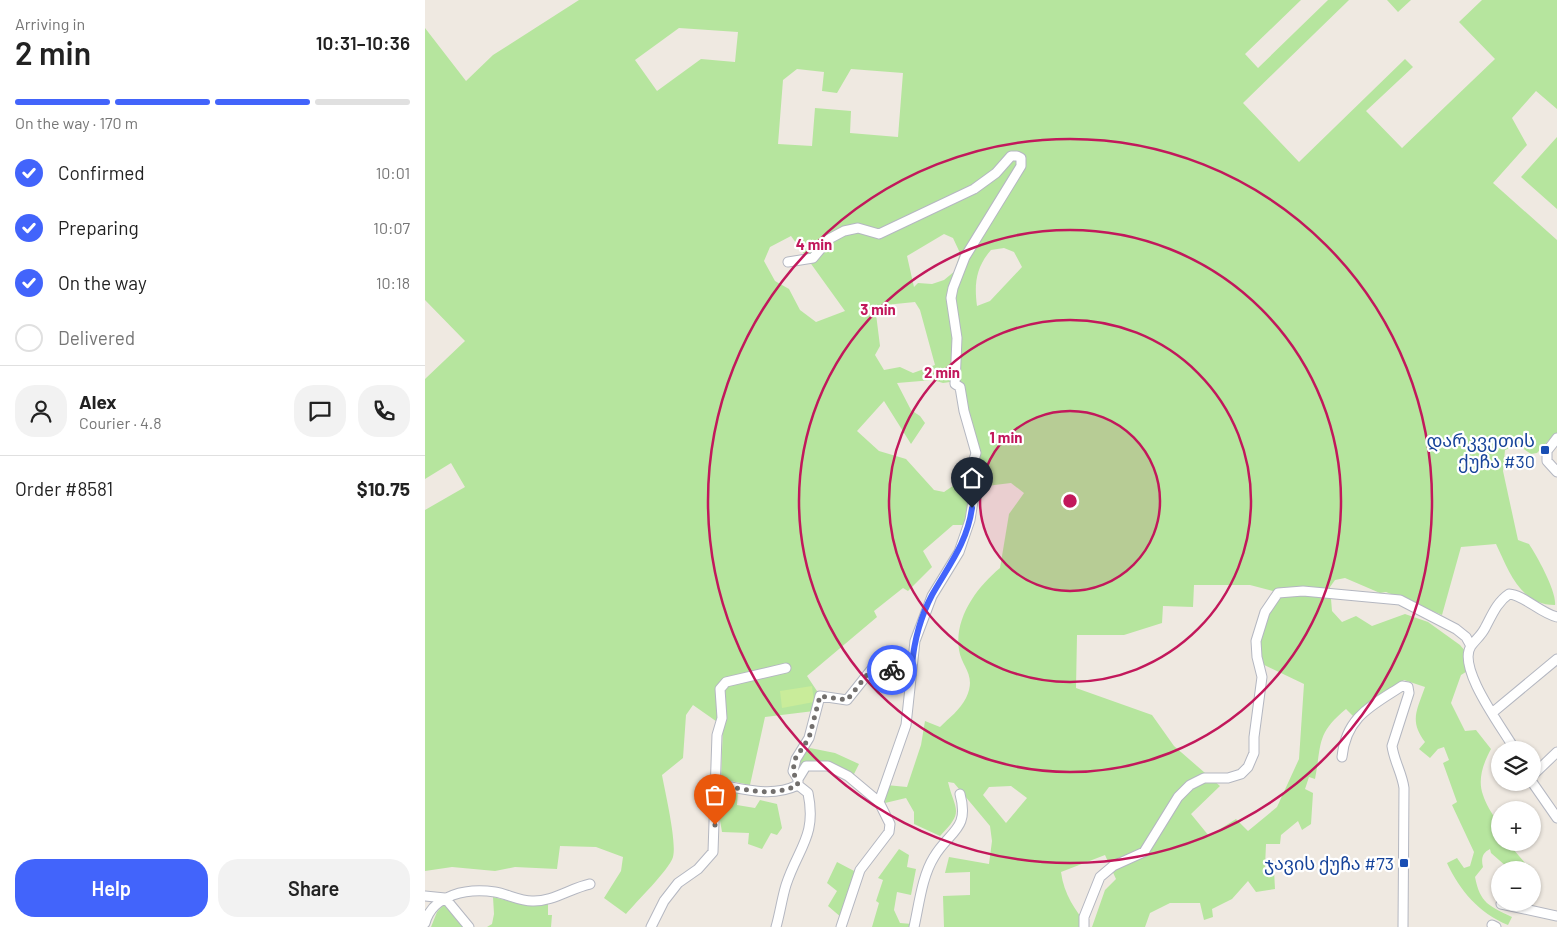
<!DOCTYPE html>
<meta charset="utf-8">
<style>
:root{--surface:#fff;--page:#f2f2f2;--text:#222;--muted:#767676;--line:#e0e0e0;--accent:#4264fb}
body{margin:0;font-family:Barlow,"Noto Sans Georgian",sans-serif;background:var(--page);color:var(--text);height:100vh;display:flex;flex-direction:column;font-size:19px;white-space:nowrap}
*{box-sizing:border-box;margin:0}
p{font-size:16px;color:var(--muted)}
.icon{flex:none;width:28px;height:28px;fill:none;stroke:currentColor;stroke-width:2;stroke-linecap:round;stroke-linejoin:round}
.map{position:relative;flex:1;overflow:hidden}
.details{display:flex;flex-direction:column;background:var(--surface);width:425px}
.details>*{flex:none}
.buttons{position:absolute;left:1066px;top:741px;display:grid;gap:10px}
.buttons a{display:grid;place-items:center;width:50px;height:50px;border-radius:50%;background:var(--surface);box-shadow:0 1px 4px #0004;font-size:25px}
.pin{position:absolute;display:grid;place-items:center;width:42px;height:42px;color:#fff;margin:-51px -21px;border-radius:50% 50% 50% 0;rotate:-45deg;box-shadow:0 0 5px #0007}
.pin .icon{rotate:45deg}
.courier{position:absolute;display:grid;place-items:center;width:50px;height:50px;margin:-25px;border:4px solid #4264fb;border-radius:50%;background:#fff;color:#222;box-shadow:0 1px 6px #0007}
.overview em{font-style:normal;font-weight:600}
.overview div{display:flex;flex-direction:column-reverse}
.overview{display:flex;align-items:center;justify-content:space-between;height:85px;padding:0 15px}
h1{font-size:32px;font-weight:600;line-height:38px}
.bar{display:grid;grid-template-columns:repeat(4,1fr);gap:8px 5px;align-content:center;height:60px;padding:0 15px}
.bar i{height:6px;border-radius:4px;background:var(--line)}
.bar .active{background:var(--accent)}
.bar p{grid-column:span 4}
.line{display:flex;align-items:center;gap:12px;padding:0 15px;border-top:1px solid var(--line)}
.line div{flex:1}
.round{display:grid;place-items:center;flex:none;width:52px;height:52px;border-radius:20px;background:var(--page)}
ol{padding:0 15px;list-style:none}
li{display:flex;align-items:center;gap:15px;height:55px}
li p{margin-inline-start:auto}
li .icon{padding:5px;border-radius:50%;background:var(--accent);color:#fff;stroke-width:4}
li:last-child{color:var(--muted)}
li i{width:28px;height:28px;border:2px solid var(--line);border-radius:50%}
.button{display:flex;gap:10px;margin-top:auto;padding:10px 15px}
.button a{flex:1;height:58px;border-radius:20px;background:var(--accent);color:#fff;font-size:20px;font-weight:600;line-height:58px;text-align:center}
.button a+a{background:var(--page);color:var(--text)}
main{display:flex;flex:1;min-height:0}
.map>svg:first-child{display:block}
.green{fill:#b6e59e;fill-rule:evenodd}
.pitch{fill:#c9ec9a}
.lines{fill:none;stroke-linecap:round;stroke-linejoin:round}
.minor-casing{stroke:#b4b7c1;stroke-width:11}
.minor{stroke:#fff;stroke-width:9}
.done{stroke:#726f6d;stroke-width:5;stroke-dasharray:0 9}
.route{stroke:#4264fb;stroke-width:6}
.ring{fill:none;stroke:#c2185b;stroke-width:2.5}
.transit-dot{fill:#1a4fb4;stroke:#fff;stroke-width:2}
.labels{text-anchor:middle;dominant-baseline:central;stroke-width:4.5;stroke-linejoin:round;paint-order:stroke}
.transit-label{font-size:18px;fill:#164399;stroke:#fff;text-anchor:end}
.centre{fill:#c2185b;stroke:#fff;stroke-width:2.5}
.ring-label{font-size:15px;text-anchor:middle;font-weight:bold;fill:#c2185b;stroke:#fff;stroke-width:4.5;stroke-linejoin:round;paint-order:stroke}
</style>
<main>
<section class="details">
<div class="overview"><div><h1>2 min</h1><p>Arriving in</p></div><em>10:31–10:36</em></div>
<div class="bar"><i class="active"></i><i class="active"></i><i class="active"></i><i></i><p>On the way · 170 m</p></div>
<ol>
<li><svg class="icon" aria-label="check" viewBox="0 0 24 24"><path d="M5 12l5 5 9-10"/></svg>Confirmed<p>10:01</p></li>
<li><svg class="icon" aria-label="check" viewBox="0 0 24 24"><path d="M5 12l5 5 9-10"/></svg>Preparing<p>10:07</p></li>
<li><svg class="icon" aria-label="check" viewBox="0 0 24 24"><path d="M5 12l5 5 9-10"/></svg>On the way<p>10:18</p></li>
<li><i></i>Delivered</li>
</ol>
<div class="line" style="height:90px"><a class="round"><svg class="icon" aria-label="person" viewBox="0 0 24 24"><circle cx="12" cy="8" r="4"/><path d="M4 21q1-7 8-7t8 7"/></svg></a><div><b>Alex</b><p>Courier · 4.8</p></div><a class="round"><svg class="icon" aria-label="chat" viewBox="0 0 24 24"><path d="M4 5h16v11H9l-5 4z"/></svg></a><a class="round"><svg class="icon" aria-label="phone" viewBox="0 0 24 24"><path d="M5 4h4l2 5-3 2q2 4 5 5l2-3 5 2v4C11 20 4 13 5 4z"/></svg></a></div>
<div class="line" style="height:65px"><div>Order #8581</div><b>$10.75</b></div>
<div class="button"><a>Help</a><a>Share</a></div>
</section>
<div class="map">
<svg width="1132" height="927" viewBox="0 0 1132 927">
<rect width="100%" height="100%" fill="#efe9e1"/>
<path class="green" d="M 154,0 L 876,0 L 820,54 L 833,68 L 903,0 L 924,0 L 818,103 L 874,162 L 980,59 L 988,67 L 941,111 L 977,148 L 1070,59 L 1034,22 L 1057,0 L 1132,0 L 1132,109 L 1111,91 L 1087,118 L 1102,145 L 1068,183 L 1132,240 L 1132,435 L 1125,439 L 1112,453 L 1106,454 L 1093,445 L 1080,450 L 1078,471 L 1093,540 L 1104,544 C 1112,556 1132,592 1130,605 C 1095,605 1084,571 1071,544 L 1036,547 L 1017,615 L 961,592 L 955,593 L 920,578 L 910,580 L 905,587 L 907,611 L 917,622 L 931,616 L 947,626 L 980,614 L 1003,622 L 1035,645 L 1041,652 L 1044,670 L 1036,675 L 1026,703 L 1040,731 L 1051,730 L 1066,749 C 1059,762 1052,779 1058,795 C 1065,816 1075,817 1075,842 L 1083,843 L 1100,863 L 1105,865 L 1104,870 L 1081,870 L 1082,867 L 1066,853 L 1065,849 C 1057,853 1056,859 1058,867 L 1050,877 C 1055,903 1064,906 1087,917 L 1083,925 C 1054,913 1035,891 1022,863 L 1032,858 L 1039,868 L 1045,866 L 1049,852 L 1027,805 L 1032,802 L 1018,763 L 1024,760 L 1019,747 L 1013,749 L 1005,758 L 994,749 L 1000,742 C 984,721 992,710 1000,687 L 979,680 L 928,716 L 921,709 C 891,734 897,743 890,779 L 884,777 L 880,789 L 888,793 L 886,824 L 877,830 L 873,821 L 856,835 L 855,844 L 841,844 L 840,867 L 849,870 L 850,889 L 831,892 L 823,881 L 807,899 L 787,909 L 788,917 L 779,920 L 775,903 L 745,903 L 725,913 L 720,927 L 667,927 L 680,890 L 691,879 L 680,855 L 636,872 C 639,895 650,909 663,927 L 519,927 L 518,896 L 545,895 L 545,872 L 520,873 L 524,857 L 564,864 L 567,841 L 565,826 L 529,783 L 523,782 C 530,811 540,811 515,836 L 489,824 L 489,812 L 481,798 L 460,803 L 461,785 L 482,787 L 496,745 L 500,721 L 515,727 C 524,718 535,710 541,698 C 552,675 537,668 534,650 C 529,618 552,587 575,568 L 584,514 L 599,493 L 586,483 L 553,487 L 549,470 L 554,459 L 553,450 L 532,381 L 518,383 L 508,380 L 472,383 L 486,410 L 495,416 L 500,423 L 486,444 L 459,401 L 432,431 L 454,451 L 481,459 L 509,490 L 519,492 L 541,477 L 543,504 L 539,525 L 528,525 L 498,551 L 507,567 L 483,591 L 478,588 L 449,611 L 452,617 L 382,676 L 392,691 L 389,711 L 340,717 L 325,785 L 296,779 L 298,726 L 268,705 L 261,715 L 258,758 L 237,775 C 240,792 252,842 248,857 C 244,870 211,902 201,914 L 179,898 L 196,871 L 198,857 L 171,847 L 135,846 L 132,869 L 90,867 L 70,871 L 27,867 L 0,871 L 0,510 L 40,487 L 26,463 L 0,479 L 0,379 L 40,341 L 0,300 L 0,28 L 41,81 L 68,55 ZM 254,28 L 313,32 L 310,62 L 276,59 L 232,91 L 210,60 ZM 372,69 L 399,72 L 397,91 L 412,93 L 426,69 L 478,73 L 473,137 L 425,133 L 426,111 L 390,108 L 387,146 L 353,144 L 358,80 ZM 519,234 L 528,238 L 535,253 L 530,271 L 519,280 L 507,284 L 493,283 L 489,287 L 482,256 ZM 366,236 L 420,311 L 391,322 L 375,310 L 364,289 L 350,281 L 339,261 L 345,247 ZM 579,248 L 589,252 L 597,267 L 565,301 L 552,306 C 549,284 551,267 566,250 ZM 490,302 L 495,310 L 510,365 L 488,373 L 475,367 L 459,370 L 450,355 L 455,346 L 450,306 ZM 769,585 L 825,585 L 848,591 L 829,660 L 879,684 L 874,759 L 852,807 L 823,831 L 811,819 L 784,836 L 766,814 L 795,786 L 749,746 L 727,715 L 651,688 L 652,635 L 699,635 L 737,623 L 738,606 L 768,607 ZM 586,786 L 602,798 L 581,823 L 558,795 L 564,787 Z
M 962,0 L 986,0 L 973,12 Z
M 1132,137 L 1132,209 L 1096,177 Z
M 385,748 L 410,753 L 434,764 L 428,776 C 405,763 395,754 372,774 L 377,754 Z
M 299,788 L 313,791 L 312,805 L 330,808 L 335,800 L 352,804 L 357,828 L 352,835 L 346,833 L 337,849 L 323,844 L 324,833 L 297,832 L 291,797 L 293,791 Z
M 474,849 L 484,855 L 482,867 L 491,869 L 486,895 L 472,892 L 469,910 L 475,923 L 487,924 L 486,927 L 447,927 L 454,903 L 451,901 L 458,880 L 453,878 Z
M 412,862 L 431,872 L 417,918 L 403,906 L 412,891 L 402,883 Z
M 68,897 L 105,906 L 123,903 L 123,915 L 127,915 L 126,927 L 62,927 L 67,924 L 69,914 Z
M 20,903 L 41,927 L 6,927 L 12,912 Z"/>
<path class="pitch" d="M 387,686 L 389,702 L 357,708 L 355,691 Z"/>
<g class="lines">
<g class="minor-casing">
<path id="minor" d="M 363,262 L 388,258 L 404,239 L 419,231 L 433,228 L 454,234 L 549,189 L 571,173 L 586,156 L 592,156 L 596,158 L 596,166 L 540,257 L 528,288 L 526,298 L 532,338 L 530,384 L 535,387 L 539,411 L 551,453 L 545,473 L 549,495 L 545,520 L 534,552 L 507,596 L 490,641 L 481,725 L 454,802
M 1132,438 L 1122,451 L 1122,461 L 1132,472
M 1067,713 L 1132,659
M 1090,750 C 1079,730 1031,668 1046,646 C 1050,640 1056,636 1060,628 C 1067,615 1072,602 1084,594 C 1099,595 1115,613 1132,617
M 917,757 C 921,717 946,706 977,686 L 983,687 L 984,693 L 967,746 C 969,761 977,773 979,788 L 978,927
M 1108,775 L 1132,752
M 373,779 L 368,771 L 371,759 L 384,738 L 395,696 L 422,700 L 446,670 L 464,671 L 487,665
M 1107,782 L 1132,818
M 291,784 C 320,789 346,798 373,785
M 373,785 L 373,779 L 381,766 L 403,766 L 423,776 L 454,802 L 465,824 L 464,832 L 435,870 L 416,927
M 0,896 L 20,898 L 44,927
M 1076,904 L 1132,916
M 0,923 C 8,894 43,888 70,892 C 82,894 95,901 107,901 C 127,902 146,888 165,884
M 1067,925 L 1071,927
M 226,927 L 239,901 L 253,883 L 273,869 L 288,852 L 292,735 L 297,718 L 295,689 L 301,682 L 361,668
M 351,927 C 355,913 357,898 361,885 C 373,848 392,836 383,793 L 373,785
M 489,927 C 494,905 497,876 509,857 C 524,831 545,830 535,794
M 659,927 L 659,917 L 675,877 L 688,866 L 719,852 L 753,797 L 765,785 L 779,778 L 803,778 L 816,774 L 823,767 L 829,753 L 829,737 L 837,677 L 832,657 L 831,641 L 840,612 L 853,593 L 878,591 L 975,600 L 1031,629 L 1041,637 L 1046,646"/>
</g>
<use href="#minor" class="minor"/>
</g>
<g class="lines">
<path class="done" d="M 290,825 L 289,802 L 291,784 C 320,789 346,798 373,785 L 368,771 L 370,759 L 384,738 L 395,696 L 422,700 L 446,670 L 467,670"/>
<path class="route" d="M 467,670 L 487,665 C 489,642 496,616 507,595 C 524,565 542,543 547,508"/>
</g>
<circle cx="645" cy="501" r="90" fill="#c2185b" fill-opacity=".12"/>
<g class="ring">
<circle cx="645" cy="501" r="90"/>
<circle cx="645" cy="501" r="181"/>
<circle cx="645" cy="501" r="271"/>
<circle cx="645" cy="501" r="362"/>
</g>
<g class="transit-dot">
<rect x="1115" y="445" width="10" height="10" rx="2.5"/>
<rect x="974" y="858" width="10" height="10" rx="2.5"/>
</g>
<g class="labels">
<g class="transit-label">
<text x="1110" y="440">დარკვეთის<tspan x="1110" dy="21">ქუჩა #30</tspan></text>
<text x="969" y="863">ჯავის ქუჩა #73</text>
</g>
</g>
<circle cx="645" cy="501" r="8" class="centre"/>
<g class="ring-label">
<text x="389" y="250">4 min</text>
<text x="453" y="315">3 min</text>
<text x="517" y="378">2 min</text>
<text x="581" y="443">1 min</text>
</g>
</svg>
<div class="buttons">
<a><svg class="icon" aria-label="layers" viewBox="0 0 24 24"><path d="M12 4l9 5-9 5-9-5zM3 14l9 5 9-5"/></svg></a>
<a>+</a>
<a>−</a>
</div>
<div class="pin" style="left:290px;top:825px;background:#ea580c"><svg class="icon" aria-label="bag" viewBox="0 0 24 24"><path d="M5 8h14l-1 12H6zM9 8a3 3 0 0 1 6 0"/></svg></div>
<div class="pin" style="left:547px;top:508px;background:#1f2937"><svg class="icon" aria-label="home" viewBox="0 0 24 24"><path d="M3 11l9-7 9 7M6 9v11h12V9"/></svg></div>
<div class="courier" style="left:467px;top:670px"><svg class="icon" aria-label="bike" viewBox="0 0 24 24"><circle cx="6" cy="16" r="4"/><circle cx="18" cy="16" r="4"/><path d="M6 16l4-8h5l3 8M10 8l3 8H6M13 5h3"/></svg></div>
</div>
</main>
